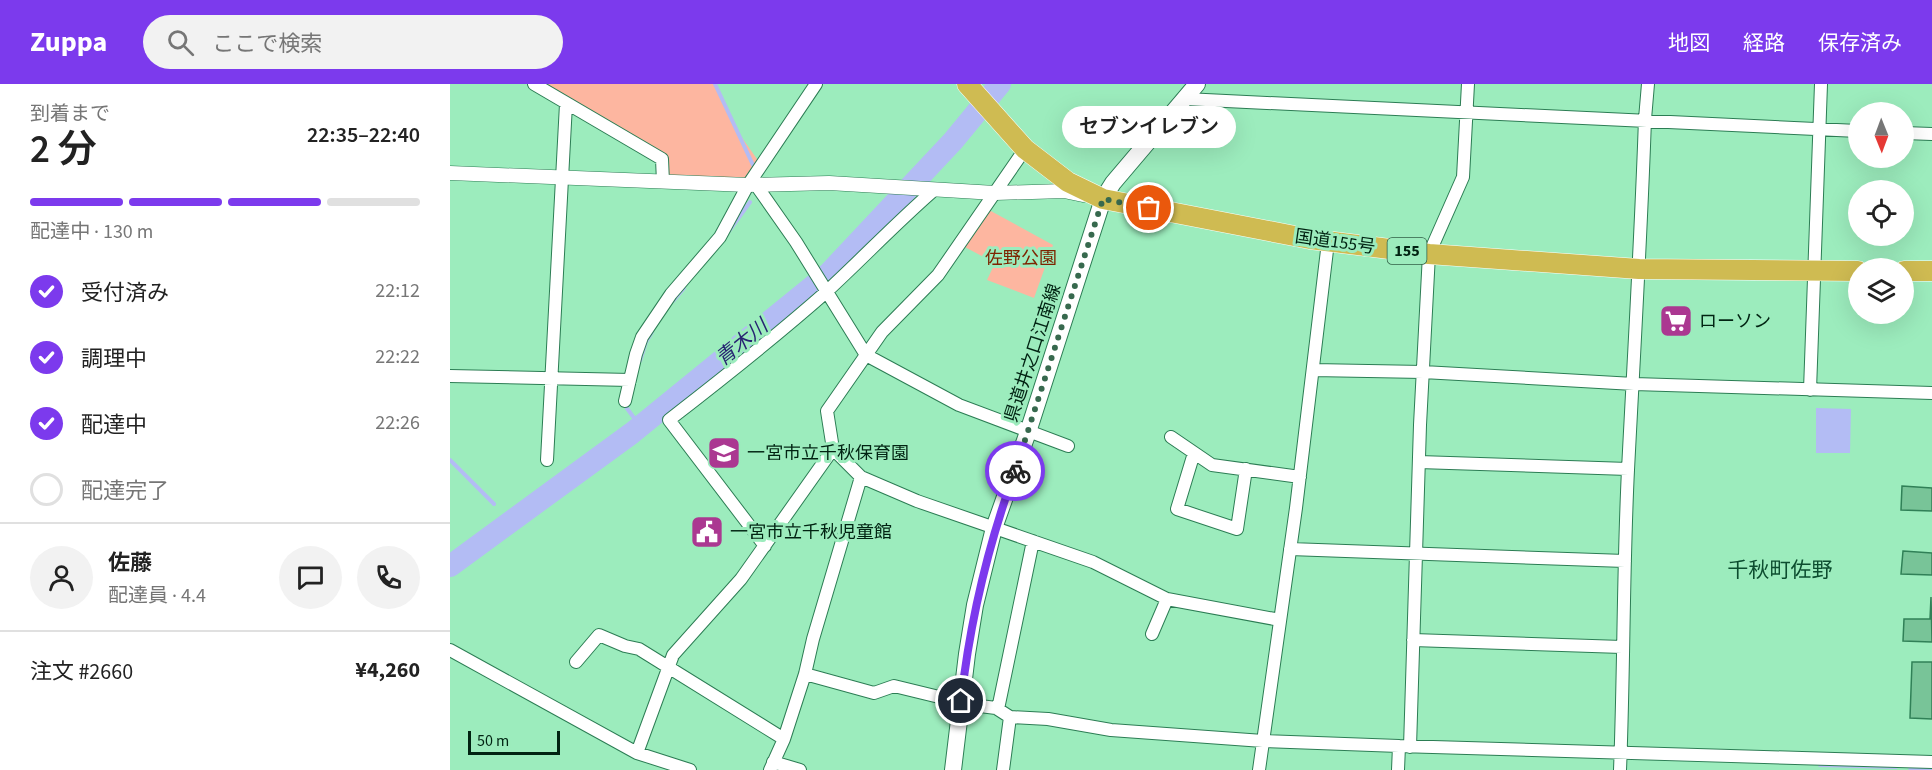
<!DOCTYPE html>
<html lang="ja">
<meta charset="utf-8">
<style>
:root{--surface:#fff;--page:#f2f2f2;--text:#222;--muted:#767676;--line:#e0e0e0;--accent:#7c3aed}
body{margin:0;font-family:"Source Sans 3","Noto Sans JP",sans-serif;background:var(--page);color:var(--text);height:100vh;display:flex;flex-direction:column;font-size:22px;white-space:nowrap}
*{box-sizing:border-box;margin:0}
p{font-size:20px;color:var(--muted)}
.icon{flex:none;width:33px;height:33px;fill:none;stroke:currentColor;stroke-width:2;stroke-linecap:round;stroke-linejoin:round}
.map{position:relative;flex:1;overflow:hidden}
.details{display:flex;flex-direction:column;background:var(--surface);width:450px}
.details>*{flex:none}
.needle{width:39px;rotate:179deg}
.fabs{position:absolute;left:1398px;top:18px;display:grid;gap:12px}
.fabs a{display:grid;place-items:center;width:66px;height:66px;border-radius:50%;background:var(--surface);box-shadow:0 6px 24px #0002;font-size:30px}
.scale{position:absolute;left:18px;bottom:15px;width:92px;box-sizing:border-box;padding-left:6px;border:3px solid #012312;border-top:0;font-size:16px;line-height:21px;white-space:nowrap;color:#012312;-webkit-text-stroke:4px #9cecbd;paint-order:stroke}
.pin{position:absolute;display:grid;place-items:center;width:51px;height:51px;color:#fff;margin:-26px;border:3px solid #fff;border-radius:50%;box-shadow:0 2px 6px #0007}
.courier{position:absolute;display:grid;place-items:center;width:60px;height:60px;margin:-30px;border:4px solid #7c3aed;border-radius:50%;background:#fff;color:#222;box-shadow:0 2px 8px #0007}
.bubble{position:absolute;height:42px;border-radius:21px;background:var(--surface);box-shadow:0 6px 24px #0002;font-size:20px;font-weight:600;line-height:42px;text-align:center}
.overview em{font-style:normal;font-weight:600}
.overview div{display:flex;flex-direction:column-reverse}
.overview{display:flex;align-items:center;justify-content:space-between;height:102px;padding:0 30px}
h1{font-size:39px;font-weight:600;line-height:45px}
.bar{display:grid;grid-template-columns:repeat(4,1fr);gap:9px 6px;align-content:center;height:72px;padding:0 30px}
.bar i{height:8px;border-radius:4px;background:var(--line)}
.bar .selected{background:var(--accent)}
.bar p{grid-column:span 4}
.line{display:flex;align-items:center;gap:15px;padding:0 30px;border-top:2px solid var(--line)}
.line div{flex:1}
.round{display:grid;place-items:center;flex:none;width:63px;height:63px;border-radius:32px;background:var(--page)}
ol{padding:0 30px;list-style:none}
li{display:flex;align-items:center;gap:18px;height:66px}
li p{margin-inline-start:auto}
li .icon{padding:6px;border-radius:50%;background:var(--accent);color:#fff;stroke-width:4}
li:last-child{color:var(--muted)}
li i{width:33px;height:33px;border:3px solid var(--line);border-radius:50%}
header{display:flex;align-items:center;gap:36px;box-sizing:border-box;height:84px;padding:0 30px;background:var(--accent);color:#fff}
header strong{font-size:28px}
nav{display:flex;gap:33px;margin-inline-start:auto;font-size:21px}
.search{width:420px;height:54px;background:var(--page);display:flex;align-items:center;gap:15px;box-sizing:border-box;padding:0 21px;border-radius:33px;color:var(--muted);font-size:22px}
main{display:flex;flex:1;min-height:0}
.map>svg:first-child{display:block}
.green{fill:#fdb6a0}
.water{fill:#b3bcf4}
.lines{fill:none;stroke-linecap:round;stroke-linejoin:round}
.stream{stroke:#b3bcf4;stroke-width:4}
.river{stroke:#b3bcf4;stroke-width:22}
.building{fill:#78c498;stroke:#308057;stroke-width:1.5}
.minor-casing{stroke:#2c7d54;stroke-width:14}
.tertiary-casing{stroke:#2c7d54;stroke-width:15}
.secondary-casing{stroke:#2c7d54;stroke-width:18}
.trunk-casing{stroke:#fff;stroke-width:21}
.minor{stroke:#fff;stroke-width:12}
.tertiary{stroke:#fff;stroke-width:14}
.secondary{stroke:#fff;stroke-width:16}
.trunk{stroke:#cfbb52;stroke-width:20}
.done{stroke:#37694e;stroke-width:6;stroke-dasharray:0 10.8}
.route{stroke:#7c3aed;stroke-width:8}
.labels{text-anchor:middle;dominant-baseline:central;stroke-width:6;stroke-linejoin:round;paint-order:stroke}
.shield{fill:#9cecbd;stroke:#305f45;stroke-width:1.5}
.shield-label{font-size:16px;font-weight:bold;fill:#012312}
.street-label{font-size:18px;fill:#012312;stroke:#9cecbd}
.park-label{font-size:18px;fill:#7d2401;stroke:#9cecbd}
.poi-label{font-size:18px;fill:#012312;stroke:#9cecbd;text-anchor:start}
.water-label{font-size:20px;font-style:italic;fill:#272472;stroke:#9cecbd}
.quarter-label{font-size:21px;fill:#0c4d2f;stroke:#9cecbd}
</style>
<header>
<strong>Zuppa</strong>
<div class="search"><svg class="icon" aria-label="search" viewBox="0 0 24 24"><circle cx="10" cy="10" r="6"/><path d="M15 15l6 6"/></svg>ここで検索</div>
<nav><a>地図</a><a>経路</a><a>保存済み</a></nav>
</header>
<main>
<section class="details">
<div class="overview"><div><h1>2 分</h1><p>到着まで</p></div><em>22:35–22:40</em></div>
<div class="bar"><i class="selected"></i><i class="selected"></i><i class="selected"></i><i></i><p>配達中 · 130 m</p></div>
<ol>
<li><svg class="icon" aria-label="check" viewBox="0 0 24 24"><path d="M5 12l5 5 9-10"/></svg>受付済み<p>22:12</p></li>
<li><svg class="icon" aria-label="check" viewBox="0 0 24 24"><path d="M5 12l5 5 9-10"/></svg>調理中<p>22:22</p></li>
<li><svg class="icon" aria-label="check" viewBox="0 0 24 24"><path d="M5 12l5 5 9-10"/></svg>配達中<p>22:26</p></li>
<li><i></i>配達完了</li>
</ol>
<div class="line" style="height:108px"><a class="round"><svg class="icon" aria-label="person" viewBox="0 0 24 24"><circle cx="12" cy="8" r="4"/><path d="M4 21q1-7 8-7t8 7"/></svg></a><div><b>佐藤</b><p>配達員 · 4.4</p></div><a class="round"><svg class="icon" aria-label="chat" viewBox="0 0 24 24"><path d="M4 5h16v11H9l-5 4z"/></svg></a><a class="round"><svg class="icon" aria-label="phone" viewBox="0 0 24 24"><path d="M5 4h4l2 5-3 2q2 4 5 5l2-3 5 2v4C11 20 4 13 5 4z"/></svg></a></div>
<div class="line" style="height:78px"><div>注文 #2660</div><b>¥4,260</b></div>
</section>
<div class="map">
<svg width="1482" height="686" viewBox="0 0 1482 686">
<rect width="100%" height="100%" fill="#9cecbd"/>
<path class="green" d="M 87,0 L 265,0 L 286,45 L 309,78 L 306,101 L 213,98 L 212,75 Z
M 539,126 L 603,161 L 584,214 L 537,196 L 545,179 L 511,161 Z"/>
<path class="water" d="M 1366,324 L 1401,325 L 1400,369 L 1366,369 Z"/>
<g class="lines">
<path class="stream" d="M 265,0 L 303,81
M 279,147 L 300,118
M 223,217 L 234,204
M 190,277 L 196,258 L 202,248
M 177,319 L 176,323 L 190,342
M 0,376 L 44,420
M 1370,681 L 1446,683
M 1460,684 L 1482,684"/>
<path class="river" d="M 0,482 L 182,349 L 379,189 L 503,57 L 550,0"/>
</g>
<path class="building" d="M 1452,402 L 1482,404 L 1482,427 L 1451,426 Z
M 1453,467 L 1482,469 L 1482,491 L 1451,490 Z
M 1481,513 L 1482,558 L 1453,557 L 1454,535 L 1480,535 Z
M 1462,578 L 1482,578 L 1482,635 L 1460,634 Z"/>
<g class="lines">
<g class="minor-casing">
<path id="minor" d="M 84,0 L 212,75 L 213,98
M 735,15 L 1408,47
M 1454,49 L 1482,50
M 575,65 L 488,191 L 432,248 L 377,327 L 383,365 L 411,393 L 467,417 L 643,478 L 717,515 L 830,536
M 306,101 L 346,158 L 416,271 L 509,321 L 618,362
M 863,286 L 973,288 L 1184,300 L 1482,309
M 0,292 L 180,296
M 1360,306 L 1371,0
M 175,317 L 186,270 L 192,253 L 221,210 L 270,153 L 298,101 L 366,0
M 721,353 L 762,381 L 850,393
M 744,369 L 727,425 L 787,445 L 796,385
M 97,376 L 116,20
M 969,378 L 1178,385
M 315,462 L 219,336 C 272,295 324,254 375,209 C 412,175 446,139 484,106
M 840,465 L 1175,477
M 702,550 L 717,515
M 963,556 L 1172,563
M 0,566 L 187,669 L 240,686
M 126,578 L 149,551 L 175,562 L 189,565 L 334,655
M 355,590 L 424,609 L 444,602 L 522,621 L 546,624 L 560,633 L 598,635 L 661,646 L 813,657 L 949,662 L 1482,678
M 548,625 L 583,457
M 960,663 L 970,341 L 979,170 L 1013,93 L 1018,0
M 187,669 L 223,571 L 291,495 L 383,365
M 323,678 L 350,686
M 320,686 L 334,655 L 355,590 L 363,555 L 411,393
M 553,686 L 560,633
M 809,686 L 846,424 L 878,158
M 948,686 L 949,662
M 1170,686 C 1174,586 1173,486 1178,386 C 1184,269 1191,152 1195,35 L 1198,0"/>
</g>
<g class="tertiary-casing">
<path id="tertiary" d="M 0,89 L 298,101 L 379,99 L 545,109 L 614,107 L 633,111"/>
</g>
<g class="secondary-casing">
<path id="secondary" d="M 503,686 L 517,570 L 525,521 L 544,444 L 578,348 L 653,115 L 663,99 L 747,0"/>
</g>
<g class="trunk-casing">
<path id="trunk" d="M 517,0 L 575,65 L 618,98 L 653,115 L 860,155 L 979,170 L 1189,185 L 1408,187
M 1454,187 L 1482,187"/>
</g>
<use href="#minor" class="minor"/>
<use href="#tertiary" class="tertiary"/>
<use href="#secondary" class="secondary"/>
<use href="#trunk" class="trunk"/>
</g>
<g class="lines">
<path class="done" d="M 565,387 L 653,115 L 699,124"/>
<path class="route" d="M 511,617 C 520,536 537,464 565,387"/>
</g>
<defs>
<g id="supermarket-square" transform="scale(1.725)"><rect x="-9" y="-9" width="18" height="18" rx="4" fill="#ab3891" stroke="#9cecbd"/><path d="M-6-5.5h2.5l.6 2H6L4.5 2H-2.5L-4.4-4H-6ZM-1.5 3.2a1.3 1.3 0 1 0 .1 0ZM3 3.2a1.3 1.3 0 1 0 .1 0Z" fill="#fff"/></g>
<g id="school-square" transform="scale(1.725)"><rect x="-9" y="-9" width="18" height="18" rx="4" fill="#ab3891" stroke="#9cecbd"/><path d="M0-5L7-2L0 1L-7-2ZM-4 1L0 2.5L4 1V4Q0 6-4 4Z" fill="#fff"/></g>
<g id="civic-square" transform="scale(1.725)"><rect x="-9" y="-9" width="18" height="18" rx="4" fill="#ab3891" stroke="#9cecbd"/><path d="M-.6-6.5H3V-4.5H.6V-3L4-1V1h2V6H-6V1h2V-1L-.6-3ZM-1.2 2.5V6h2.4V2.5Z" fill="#fff"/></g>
</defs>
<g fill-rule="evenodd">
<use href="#supermarket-square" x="1226" y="237"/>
<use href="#school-square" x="274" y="369"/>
<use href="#civic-square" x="257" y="448"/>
</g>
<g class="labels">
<rect class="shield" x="937.5" y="154" width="39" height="26" rx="4.5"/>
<g class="shield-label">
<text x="957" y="167">155</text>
</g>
<g class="street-label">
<text transform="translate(885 158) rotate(8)">国道155号</text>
<text transform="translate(583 269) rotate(-72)">県道井之口江南線</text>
</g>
<g class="park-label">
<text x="571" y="174">佐野公園</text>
</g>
<g class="poi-label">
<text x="1249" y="237">ローソン</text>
<text x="297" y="369">一宮市立千秋保育園</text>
<text x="280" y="448">一宮市立千秋児童館</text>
</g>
<g class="water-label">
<text transform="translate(292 259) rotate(-39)">青木川</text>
</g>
<g class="quarter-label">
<text x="1330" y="486">千秋町佐野</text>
</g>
</g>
</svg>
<div class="fabs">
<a><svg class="needle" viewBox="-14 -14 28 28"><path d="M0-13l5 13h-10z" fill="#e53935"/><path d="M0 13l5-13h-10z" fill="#767676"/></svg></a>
<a><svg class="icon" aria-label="locate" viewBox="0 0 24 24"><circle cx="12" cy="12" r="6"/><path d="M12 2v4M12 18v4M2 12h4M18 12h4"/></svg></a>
<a><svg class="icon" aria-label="layers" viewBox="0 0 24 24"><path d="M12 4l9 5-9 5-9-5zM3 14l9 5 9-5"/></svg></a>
</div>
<div class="scale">50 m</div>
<div class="pin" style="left:699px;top:124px;background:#ea580c"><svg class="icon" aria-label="bag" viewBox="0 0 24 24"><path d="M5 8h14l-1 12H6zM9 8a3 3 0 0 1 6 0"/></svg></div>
<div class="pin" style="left:511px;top:617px;background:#1f2937"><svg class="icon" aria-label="home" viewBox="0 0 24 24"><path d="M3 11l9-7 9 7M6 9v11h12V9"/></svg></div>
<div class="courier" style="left:565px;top:387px"><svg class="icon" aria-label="bike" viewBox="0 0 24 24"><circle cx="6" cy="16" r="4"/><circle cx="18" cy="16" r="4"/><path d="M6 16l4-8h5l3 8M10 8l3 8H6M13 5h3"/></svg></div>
<div class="bubble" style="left:612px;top:22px;width:174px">セブンイレブン</div>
</div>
</main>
